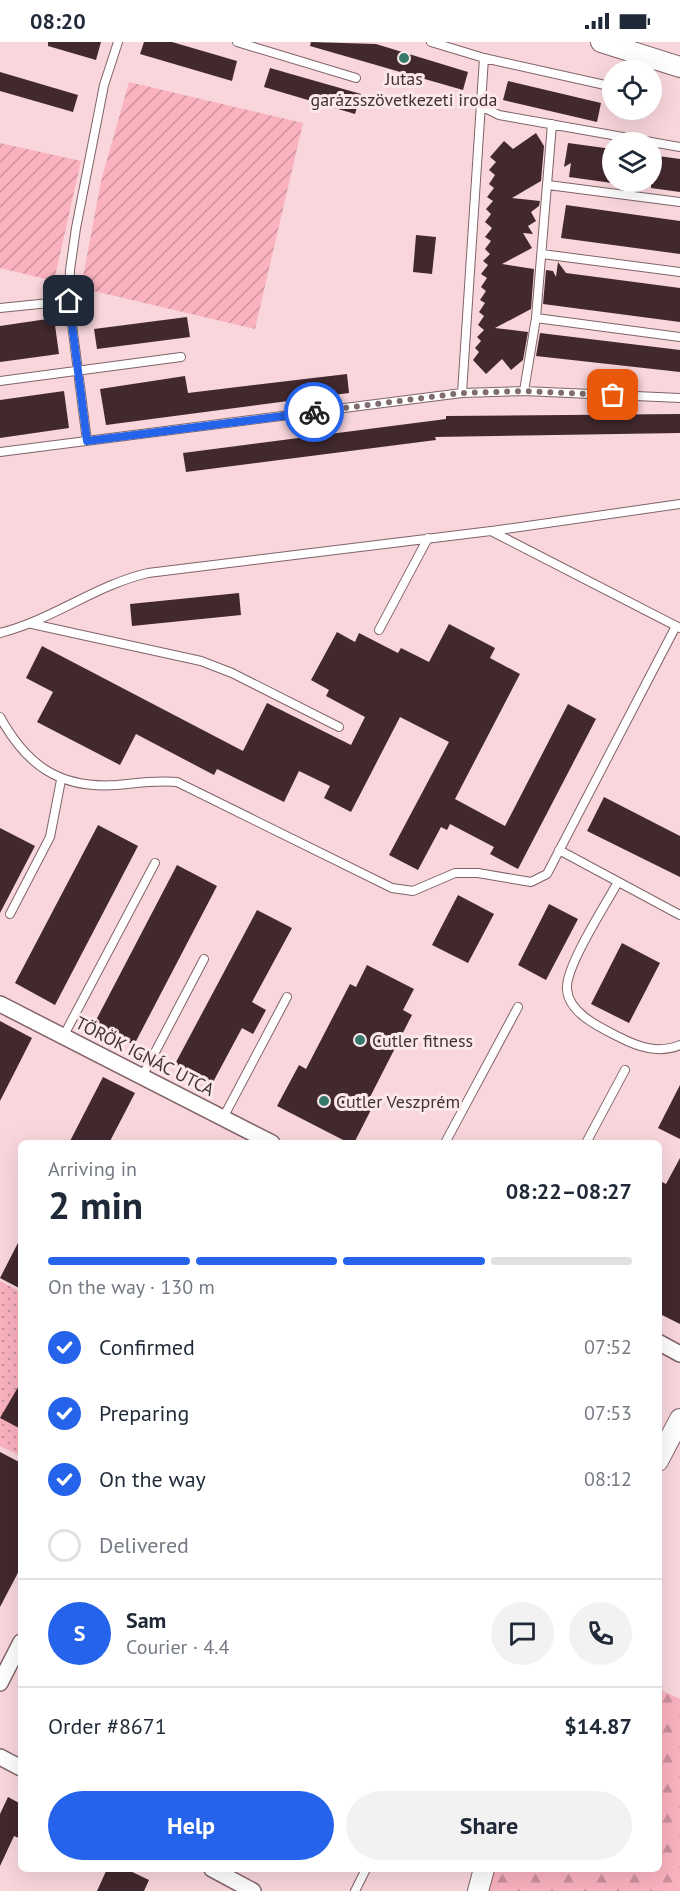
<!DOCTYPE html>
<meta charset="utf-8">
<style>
:root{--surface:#fff;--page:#f2f2f3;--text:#1f2937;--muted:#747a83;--line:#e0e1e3;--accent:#2563eb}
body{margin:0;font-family:"PT Sans",sans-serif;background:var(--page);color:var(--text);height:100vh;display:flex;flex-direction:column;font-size:22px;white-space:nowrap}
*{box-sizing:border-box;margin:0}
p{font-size:20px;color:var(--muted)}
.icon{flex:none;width:33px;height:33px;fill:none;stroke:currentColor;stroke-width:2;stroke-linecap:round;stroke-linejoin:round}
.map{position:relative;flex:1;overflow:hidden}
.side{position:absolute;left:18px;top:1098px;width:644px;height:732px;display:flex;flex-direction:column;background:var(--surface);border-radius:9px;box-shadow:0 6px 24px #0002}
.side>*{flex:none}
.buttons{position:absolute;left:602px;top:18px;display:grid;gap:12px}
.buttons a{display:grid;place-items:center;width:60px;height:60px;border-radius:50%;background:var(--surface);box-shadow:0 6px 24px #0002;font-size:30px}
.pin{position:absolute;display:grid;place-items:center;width:51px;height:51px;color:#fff;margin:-26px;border-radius:12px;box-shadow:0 3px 9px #0006}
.courier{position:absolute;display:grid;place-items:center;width:60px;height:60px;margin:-30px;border:4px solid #2563eb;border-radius:50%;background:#fff;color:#222;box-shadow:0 2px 8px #0007}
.overview em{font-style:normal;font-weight:700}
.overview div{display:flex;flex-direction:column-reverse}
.overview{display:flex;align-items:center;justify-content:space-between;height:102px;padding:0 30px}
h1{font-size:39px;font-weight:700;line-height:45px}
.bar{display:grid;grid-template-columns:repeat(4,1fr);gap:9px 6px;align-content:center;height:72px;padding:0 30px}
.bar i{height:8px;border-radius:4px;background:var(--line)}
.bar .active{background:var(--accent)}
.bar p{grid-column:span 4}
.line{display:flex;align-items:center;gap:15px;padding:0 30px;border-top:2px solid var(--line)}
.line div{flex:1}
.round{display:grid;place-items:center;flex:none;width:63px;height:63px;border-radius:32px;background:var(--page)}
ol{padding:0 30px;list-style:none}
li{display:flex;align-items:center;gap:18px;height:66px}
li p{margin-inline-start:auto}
li .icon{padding:6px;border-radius:50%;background:var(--accent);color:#fff;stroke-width:4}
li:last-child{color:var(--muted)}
li i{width:33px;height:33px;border:3px solid var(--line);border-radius:50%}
.primary-button{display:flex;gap:12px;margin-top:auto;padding:12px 30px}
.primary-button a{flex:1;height:69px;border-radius:36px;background:var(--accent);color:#fff;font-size:24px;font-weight:700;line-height:69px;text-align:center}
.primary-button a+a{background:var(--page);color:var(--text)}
.status{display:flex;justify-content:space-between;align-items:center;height:42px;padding:0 30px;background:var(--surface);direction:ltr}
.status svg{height:16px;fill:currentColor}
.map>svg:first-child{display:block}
.grass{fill:url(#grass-dots)}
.forest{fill:url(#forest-firs)}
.garden{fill:url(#garden-furrows)}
.building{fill:#42292e}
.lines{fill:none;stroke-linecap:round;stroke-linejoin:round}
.service-casing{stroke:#806368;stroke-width:10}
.minor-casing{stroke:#806368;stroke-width:18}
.tertiary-casing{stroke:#806368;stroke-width:22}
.service{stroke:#fff;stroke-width:8}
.minor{stroke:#fff;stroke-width:15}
.tertiary{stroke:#fff;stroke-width:20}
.done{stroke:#806c6f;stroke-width:6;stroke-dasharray:0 10.8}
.route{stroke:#2563eb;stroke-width:8}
.poi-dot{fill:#377a6c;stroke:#fce8eb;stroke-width:2}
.labels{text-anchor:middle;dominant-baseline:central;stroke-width:6;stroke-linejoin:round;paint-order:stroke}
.poi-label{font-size:18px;fill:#403335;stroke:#fce8eb;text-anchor:start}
.street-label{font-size:18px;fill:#403335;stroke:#fce8eb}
</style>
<div class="status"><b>08:20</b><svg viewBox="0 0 49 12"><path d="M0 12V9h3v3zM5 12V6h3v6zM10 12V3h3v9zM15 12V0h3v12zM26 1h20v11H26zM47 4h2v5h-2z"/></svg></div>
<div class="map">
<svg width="680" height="1849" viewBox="0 0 680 1849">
<defs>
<pattern id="grass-dots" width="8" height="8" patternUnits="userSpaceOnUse" patternTransform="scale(1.5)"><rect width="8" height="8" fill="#fab2bf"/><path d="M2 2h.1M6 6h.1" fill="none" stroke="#cc919c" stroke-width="1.8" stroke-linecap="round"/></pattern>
<pattern id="forest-firs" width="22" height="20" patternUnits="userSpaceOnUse" patternTransform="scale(1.5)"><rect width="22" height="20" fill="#fab2bf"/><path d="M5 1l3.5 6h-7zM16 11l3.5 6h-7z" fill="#cc919c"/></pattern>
<pattern id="garden-furrows" width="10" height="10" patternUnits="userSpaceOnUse" patternTransform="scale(1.5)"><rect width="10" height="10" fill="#fab2bf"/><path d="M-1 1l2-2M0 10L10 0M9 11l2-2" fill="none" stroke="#cc919c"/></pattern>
</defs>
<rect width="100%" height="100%" fill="#f8d6dc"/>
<path class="grass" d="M 0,1239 L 21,1250 L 21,1414 L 0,1404 Z"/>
<path class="forest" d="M 659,1647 L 680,1657 L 680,1849 L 475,1849 L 481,1827 L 658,1827 Z"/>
<path class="garden" d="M 129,40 L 303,81 L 255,287 L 81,246 L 101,139 Z
M 0,101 L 81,119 L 54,239 L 0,226 Z"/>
<path class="building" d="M 48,0 L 101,0 L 96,18 L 48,4 Z
M 144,0 L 172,0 L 237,19 L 232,39 L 140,12 Z
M 311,0 L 376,2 L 468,30 L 463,48 L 310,4 Z
M 270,26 L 361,52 L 355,72 L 264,45 Z
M 0,30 L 78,53 L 73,70 L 0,49 Z
M 508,39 L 601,61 L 597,80 L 503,58 Z
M 536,91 L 544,104 L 541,139 L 512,156 L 540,159 L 539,164 L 531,170 L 536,179 L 528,184 L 533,192 L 523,191 L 532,206 L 502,222 L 534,227 L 531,267 L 495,286 L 528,290 L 523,318 L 511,328 L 502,317 L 486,332 L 473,318 L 479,310 L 475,306 L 481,299 L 477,295 L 484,288 L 478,283 L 484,274 L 479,270 L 485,261 L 480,258 L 486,249 L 481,245 L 487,236 L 481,232 L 488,223 L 483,219 L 490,212 L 485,207 L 491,199 L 485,195 L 492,186 L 485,180 L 491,172 L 486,167 L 493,159 L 487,155 L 494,146 L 489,142 L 495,133 L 489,128 L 496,120 L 490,115 L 504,99 L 513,107 Z
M 568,101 L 612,107 L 612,141 L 569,135 L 571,121 L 564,125 Z
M 651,113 L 680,117 L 680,150 L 651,146 Z
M 566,163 L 680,179 L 680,212 L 561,196 Z
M 416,193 L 436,195 L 432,232 L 413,230 Z
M 558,220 L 566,231 L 680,246 L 680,280 L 543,262 L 546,228 L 553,229 L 556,235 Z
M 187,275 L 190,295 L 97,307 L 94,287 Z
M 54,276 L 59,312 L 0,320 L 0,284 Z
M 540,291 L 680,308 L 680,330 L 536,314 Z
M 347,332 L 349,351 L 106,383 L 100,347 L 185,334 L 188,351 Z
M 64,349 L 69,386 L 0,396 L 0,358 Z
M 680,372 L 680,391 L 435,395 L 436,398 L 186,430 L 183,411 L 446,377 L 446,374 Z
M 239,551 L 241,573 L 132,584 L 130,562 Z
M 449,582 L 495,606 L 490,616 L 520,632 L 455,757 L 505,784 L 568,662 L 596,677 L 518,827 L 490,812 L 494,805 L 450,782 L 447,788 L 441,785 L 418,828 L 389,813 L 449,700 L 400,675 L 351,770 L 324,756 L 330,744 L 299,729 L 284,760 L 217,727 L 214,733 L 136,692 L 120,723 L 37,680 L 53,650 L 26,636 L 42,604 L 243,709 L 267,661 L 351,703 L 365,675 L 326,654 L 329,648 L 311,638 L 337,590 L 355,600 L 359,591 L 398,611 L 401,606 L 429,620 Z
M 604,755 L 680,794 L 680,835 L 587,789 Z
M 98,783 L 138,804 L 55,963 L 15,941 Z
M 0,786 L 35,804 L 0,871 Z
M 177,823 L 217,844 L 134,1003 L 94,982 Z
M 458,853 L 494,872 L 468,921 L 432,903 Z
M 549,862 L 578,877 L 546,938 L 518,923 Z
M 257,868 L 292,886 L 252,960 L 266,968 L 253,992 L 242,986 L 212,1042 L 175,1022 Z
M 622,901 L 660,921 L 629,981 L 591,962 Z
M 367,923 L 414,947 L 403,968 L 412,973 L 369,1057 L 375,1060 L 354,1101 L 349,1101 L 277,1064 L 299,1023 L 306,1027 L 350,942 L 356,945 Z
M 0,979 L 32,996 L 0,1059 Z
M 103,1035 L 135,1051 L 109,1101 L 69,1101 Z
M 680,1043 L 680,1097 L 658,1086 Z
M 680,1116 L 680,1282 L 658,1271 L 658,1138 L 666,1142 Z
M 21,1195 L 21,1247 L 0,1236 Z
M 21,1340 L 21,1387 L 0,1376 Z
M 0,1410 L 21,1421 L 21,1525 L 0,1565 Z
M 8,1755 L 21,1762 L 21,1797 L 14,1794 L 0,1824 L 0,1772 Z
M 107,1827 L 126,1827 L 149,1838 L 144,1849 L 97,1849 Z"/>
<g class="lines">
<g class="service-casing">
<path id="service" d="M 237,0 L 356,36
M 431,0 L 484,16 L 462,351
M 484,16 L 605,43
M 481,64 L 499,73 L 680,105
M 548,143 L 680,160
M 542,212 L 680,230
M 0,266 L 69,259
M 536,276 L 680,295
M 0,339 L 181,315
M 524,349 L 536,276 L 552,82
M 87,399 L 69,259 L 70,228 L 76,186 L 104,43 L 118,0
M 0,410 L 462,351 L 524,349 L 680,356
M 492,489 L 680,462
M 32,582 L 201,619 L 232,631 L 339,685
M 379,588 L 428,496
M 0,591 C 52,578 96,543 148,531 L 491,489 L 680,586
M 0,675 C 27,724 60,747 117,743 C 138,741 156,738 177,740 L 392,846 L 413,849 L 455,831 L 478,831 L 531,840 L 547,832 L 676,584
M 559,808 L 680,873
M 618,840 C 606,862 565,925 567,947 C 568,971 601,986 619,995 C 638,1005 659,1012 680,1003
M 10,872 L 50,795 L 61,738
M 63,995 L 155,821
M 142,1035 L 204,917
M 223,1076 L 287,955
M 445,1101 L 518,965
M 586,1101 L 625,1028
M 355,1849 L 366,1827"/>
</g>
<g class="minor-casing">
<path id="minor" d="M 0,962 L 272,1101
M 658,1300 L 680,1312
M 0,1641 L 21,1600
M 0,1715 L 21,1726
M 212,1827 L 253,1849"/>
</g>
<g class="tertiary-casing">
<path id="tertiary" d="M 601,0 L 680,25
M 658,1419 L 680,1377
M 478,1849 L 484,1827"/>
</g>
<use href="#service" class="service"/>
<use href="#minor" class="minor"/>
<use href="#tertiary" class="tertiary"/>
</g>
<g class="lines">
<path class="done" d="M 314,370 L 462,351 L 524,349 L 613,353"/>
<path class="route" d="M 69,259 L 87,399 L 314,370"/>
</g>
<g class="poi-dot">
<circle cx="404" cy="16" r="6"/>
<circle cx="360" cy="998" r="6"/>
<circle cx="324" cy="1059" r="6"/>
</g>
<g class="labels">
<g class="poi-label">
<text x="404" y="36" text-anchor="middle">Jutas<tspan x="404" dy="21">garázsszövetkezeti iroda</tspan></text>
<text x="372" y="998">Cutler fitness</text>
<text x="336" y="1059">Cutler Veszprém</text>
</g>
<g class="street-label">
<text transform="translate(145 1014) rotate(27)">TÖRÖK IGNÁC UTCA</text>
</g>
</g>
</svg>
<div class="buttons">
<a><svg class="icon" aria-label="locate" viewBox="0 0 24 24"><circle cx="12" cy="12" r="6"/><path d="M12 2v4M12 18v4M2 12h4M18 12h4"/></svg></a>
<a><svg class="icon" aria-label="layers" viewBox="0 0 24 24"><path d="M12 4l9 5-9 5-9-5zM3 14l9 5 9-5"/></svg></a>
</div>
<div class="pin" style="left:613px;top:353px;background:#ea580c"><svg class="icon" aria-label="bag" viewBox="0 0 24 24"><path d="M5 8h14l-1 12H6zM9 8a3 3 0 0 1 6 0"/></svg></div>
<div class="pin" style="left:69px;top:259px;background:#1f2937"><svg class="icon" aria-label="home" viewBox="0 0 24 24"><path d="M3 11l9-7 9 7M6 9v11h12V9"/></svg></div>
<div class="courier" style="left:314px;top:370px"><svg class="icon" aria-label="bike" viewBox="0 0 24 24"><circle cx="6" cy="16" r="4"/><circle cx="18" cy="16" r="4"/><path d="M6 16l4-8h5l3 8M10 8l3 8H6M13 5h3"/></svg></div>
<section class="side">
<div class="overview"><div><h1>2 min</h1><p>Arriving in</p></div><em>08:22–08:27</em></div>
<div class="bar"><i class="active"></i><i class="active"></i><i class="active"></i><i></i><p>On the way · 130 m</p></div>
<ol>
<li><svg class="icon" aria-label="check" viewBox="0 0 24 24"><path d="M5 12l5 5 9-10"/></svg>Confirmed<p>07:52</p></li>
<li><svg class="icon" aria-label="check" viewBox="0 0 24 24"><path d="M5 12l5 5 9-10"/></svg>Preparing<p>07:53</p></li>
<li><svg class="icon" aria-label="check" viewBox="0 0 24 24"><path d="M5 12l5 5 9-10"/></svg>On the way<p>08:12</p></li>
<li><i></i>Delivered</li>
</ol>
<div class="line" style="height:108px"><b class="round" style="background:var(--accent);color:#fff">S</b><div><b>Sam</b><p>Courier · 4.4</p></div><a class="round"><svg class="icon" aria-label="chat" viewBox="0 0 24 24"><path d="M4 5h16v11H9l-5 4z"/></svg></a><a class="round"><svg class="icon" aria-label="phone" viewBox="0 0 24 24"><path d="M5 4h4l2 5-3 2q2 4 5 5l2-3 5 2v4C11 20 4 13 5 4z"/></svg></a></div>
<div class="line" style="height:78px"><div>Order #8671</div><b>$14.87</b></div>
<div class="primary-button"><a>Help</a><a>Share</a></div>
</section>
</div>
